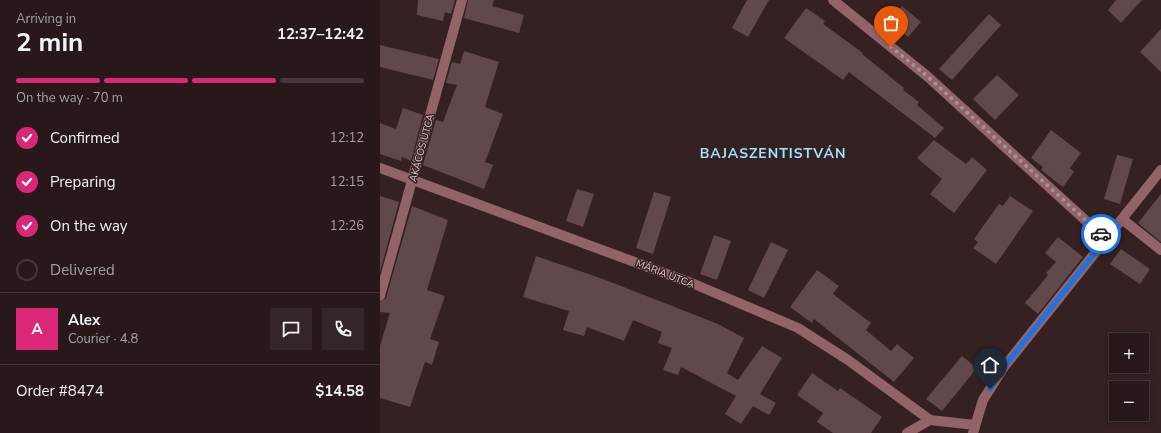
<!DOCTYPE html>
<meta charset="utf-8">
<style>
:root{--surface:#28181a;--page:#342527;--text:#f1f3f6;--muted:#a5a0a2;--line:#443739;--accent:#db2777}
body{margin:0;font-family:"Nunito Sans",sans-serif;background:var(--page);color:var(--text);height:100vh;display:flex;flex-direction:column;font-size:15px;white-space:nowrap}
*{box-sizing:border-box;margin:0}
p{font-size:13px;color:var(--muted)}
.icon{flex:none;width:22px;height:22px;fill:none;stroke:currentColor;stroke-width:2;stroke-linecap:round;stroke-linejoin:round}
.map{position:relative;flex:1;overflow:hidden}
.sheet{display:flex;flex-direction:column;background:var(--surface);width:380px}
.sheet>*{flex:none}
.buttons{position:absolute;left:729px;top:333px;display:grid;gap:8px}
.buttons a{display:grid;place-items:center;width:40px;height:40px;border-radius:0px;background:var(--surface);box-shadow:0 2px 6px #0003,0 0 0 1px var(--line);font-size:20px}
.pin{position:absolute;display:grid;place-items:center;width:34px;height:34px;color:#fff;margin:-41px -17px;border-radius:50% 50% 50% 0;rotate:-45deg;box-shadow:0 0 4px #0007}
.pin .icon{rotate:45deg}
.courier{position:absolute;display:grid;place-items:center;width:40px;height:40px;margin:-20px;border:3px solid #1a73e8;border-radius:50%;background:#fff;color:#222;box-shadow:0 1px 5px #0007}
.overview em{font-style:normal;font-weight:700}
.overview div{display:flex;flex-direction:column-reverse}
.overview{display:flex;align-items:center;justify-content:space-between;height:68px;padding:0 16px}
h1{font-size:26px;font-weight:700;line-height:30px}
.bar{display:grid;grid-template-columns:repeat(4,1fr);gap:6px 4px;align-content:center;height:48px;padding:0 16px}
.bar i{height:5px;border-radius:3px;background:var(--line)}
.bar .on{background:var(--accent)}
.bar p{grid-column:span 4}
.line{display:flex;align-items:center;gap:10px;padding:0 16px;border-top:1px solid var(--line)}
.line div{flex:1}
.round{display:grid;place-items:center;flex:none;width:42px;height:42px;border-radius:0px;background:var(--page)}
ol{padding:0 16px;list-style:none}
li{display:flex;align-items:center;gap:12px;height:44px}
li p{margin-inline-start:auto}
li .icon{padding:4px;border-radius:50%;background:var(--accent);color:#fff;stroke-width:4}
li:last-child{color:var(--muted)}
li i{width:22px;height:22px;border:2px solid var(--line);border-radius:50%}
main{display:flex;flex:1;min-height:0}
.map>svg:first-child{display:block}
.building{fill:#61494b}
.lines{fill:none;stroke-linecap:round;stroke-linejoin:round}
.minor{stroke:#926468;stroke-width:10}
.done{stroke:#a49294;stroke-width:4;stroke-dasharray:0 7.2}
.route{stroke:#1a73e8;stroke-width:5}
.labels{text-anchor:middle;dominant-baseline:central;stroke-width:3;stroke-linejoin:round;paint-order:stroke}
.street-label{font-size:10px;fill:#e0d0d1;stroke:#352022}
.district-label{font-size:14px;font-weight:bold;letter-spacing:1px;fill:#9de4ff;stroke:#352022}
</style>
<main>
<section class="sheet">
<div class="overview"><div><h1>2 min</h1><p>Arriving in</p></div><em>12:37–12:42</em></div>
<div class="bar"><i class="on"></i><i class="on"></i><i class="on"></i><i></i><p>On the way · 70 m</p></div>
<ol>
<li><svg class="icon" aria-label="check" viewBox="0 0 24 24"><path d="M5 12l5 5 9-10"/></svg>Confirmed<p>12:12</p></li>
<li><svg class="icon" aria-label="check" viewBox="0 0 24 24"><path d="M5 12l5 5 9-10"/></svg>Preparing<p>12:15</p></li>
<li><svg class="icon" aria-label="check" viewBox="0 0 24 24"><path d="M5 12l5 5 9-10"/></svg>On the way<p>12:26</p></li>
<li><i></i>Delivered</li>
</ol>
<div class="line" style="height:72px"><b class="round" style="background:var(--accent);color:#fff">A</b><div><b>Alex</b><p>Courier · 4.8</p></div><a class="round"><svg class="icon" aria-label="chat" viewBox="0 0 24 24"><path d="M4 5h16v11H9l-5 4z"/></svg></a><a class="round"><svg class="icon" aria-label="phone" viewBox="0 0 24 24"><path d="M5 4h4l2 5-3 2q2 4 5 5l2-3 5 2v4C11 20 4 13 5 4z"/></svg></a></div>
<div class="line" style="height:52px"><div>Order #8474</div><b>$14.58</b></div>
</section>
<div class="map">
<svg width="781" height="433" viewBox="0 0 781 433">
<rect width="100%" height="100%" fill="#352022"/>
<path class="building" d="M 38,0 L 75,0 L 71,14 L 65,12 L 63,21 L 37,15 Z
M 88,0 L 114,0 L 112,6 L 144,15 L 139,33 L 84,18 Z
M 367,0 L 389,0 L 368,37 L 352,28 Z
M 736,0 L 762,0 L 741,23 L 728,10 Z
M 522,6 L 541,22 L 528,37 L 509,21 Z
M 426,8 L 445,21 L 443,24 L 483,53 L 482,54 L 524,88 L 523,90 L 539,102 L 537,105 L 564,128 L 555,138 L 469,72 L 463,80 L 404,38 Z
M 609,14 L 621,25 L 572,80 L 559,69 Z
M 781,29 L 781,72 L 760,52 Z
M 0,45 L 59,59 L 53,80 L 0,67 Z
M 84,51 L 119,62 L 105,107 L 123,114 L 105,162 L 113,165 L 104,189 L 43,165 L 56,120 L 63,122 L 77,85 L 66,83 L 72,62 L 80,64 Z
M 617,75 L 639,95 L 615,120 L 593,99 Z
M 23,108 L 43,115 L 31,161 L 22,157 L 21,161 L 0,154 L 0,123 L 16,129 Z
M 671,130 L 701,153 L 690,168 L 694,172 L 683,187 L 661,170 L 663,167 L 651,158 Z
M 554,140 L 586,164 L 592,157 L 607,170 L 574,213 L 550,194 L 562,179 L 537,158 Z
M 737,155 L 753,159 L 740,204 L 724,199 Z
M 197,189 L 214,194 L 203,227 L 186,221 Z
M 274,192 L 291,197 L 273,254 L 256,248 Z
M 781,194 L 781,242 L 758,223 Z
M 0,196 L 19,202 L 0,272 Z
M 630,196 L 653,211 L 616,264 L 593,248 L 598,242 L 594,239 L 619,204 L 623,206 Z
M 32,206 L 68,220 L 47,290 L 65,296 L 50,339 L 59,342 L 52,365 L 45,362 L 30,407 L 0,398 L 0,346 L 10,313 L 0,312 L 0,302 L 6,298 Z
M 334,235 L 351,241 L 337,280 L 320,274 Z
M 678,237 L 703,257 L 658,314 L 645,303 L 668,275 L 666,273 L 676,262 L 665,253 Z
M 391,242 L 408,250 L 384,298 L 368,290 Z
M 741,249 L 770,269 L 760,284 L 730,264 Z
M 156,256 L 223,279 L 338,324 L 364,338 L 347,373 L 358,380 L 382,346 L 402,358 L 380,394 L 396,403 L 389,415 L 373,406 L 361,424 L 345,414 L 356,396 L 301,367 L 298,375 L 283,370 L 292,348 L 278,343 L 282,332 L 253,320 L 244,341 L 207,327 L 204,336 L 183,330 L 189,311 L 143,297 Z
M 437,270 L 459,286 L 453,294 L 491,323 L 486,330 L 511,351 L 517,344 L 534,358 L 514,382 L 434,319 L 432,323 L 410,307 Z
M 582,356 L 597,368 L 562,411 L 546,399 Z
M 432,373 L 458,391 L 460,388 L 502,417 L 491,433 L 453,433 L 437,422 L 443,413 L 417,395 Z"/>
<g class="lines">
<path class="minor" d="M 453,0 L 547,76 L 726,239
M 0,168 L 314,284 L 418,328 L 468,360 L 550,420
M 742,219 L 781,250
M 0,296 L 82,0
M 527,433 L 550,420 L 595,425
M 593,433 L 603,400 L 624,367 L 781,170"/>
</g>
<g class="lines">
<path class="done" d="M 511,47 L 547,76 L 721,234"/>
<path class="route" d="M 610,389 L 624,367 L 726,239 L 721,234"/>
</g>
<g class="labels">
<g class="street-label">
<text transform="translate(42 148) rotate(-75)">AKÁCOS UTCA</text>
<text transform="translate(285 274) rotate(21)">MÁRIA UTCA</text>
</g>
<g class="district-label">
<text x="393" y="153">BAJASZENTISTVÁN</text>
</g>
</g>
</svg>
<div class="buttons">
<a>+</a>
<a>−</a>
</div>
<div class="pin" style="left:511px;top:47px;background:#ea580c"><svg class="icon" aria-label="bag" viewBox="0 0 24 24"><path d="M5 8h14l-1 12H6zM9 8a3 3 0 0 1 6 0"/></svg></div>
<div class="pin" style="left:610px;top:389px;background:#1f2937"><svg class="icon" aria-label="home" viewBox="0 0 24 24"><path d="M3 11l9-7 9 7M6 9v11h12V9"/></svg></div>
<div class="courier" style="left:721px;top:234px"><svg class="icon" aria-label="car" viewBox="0 0 24 24"><path d="M5 17H2v-5l4-1 3-4h7l3 4 3 1v5h-3M9 17h6M6 11h13"/><circle cx="7" cy="17" r="2"/><circle cx="17" cy="17" r="2"/></svg></div>
</div>
</main>
